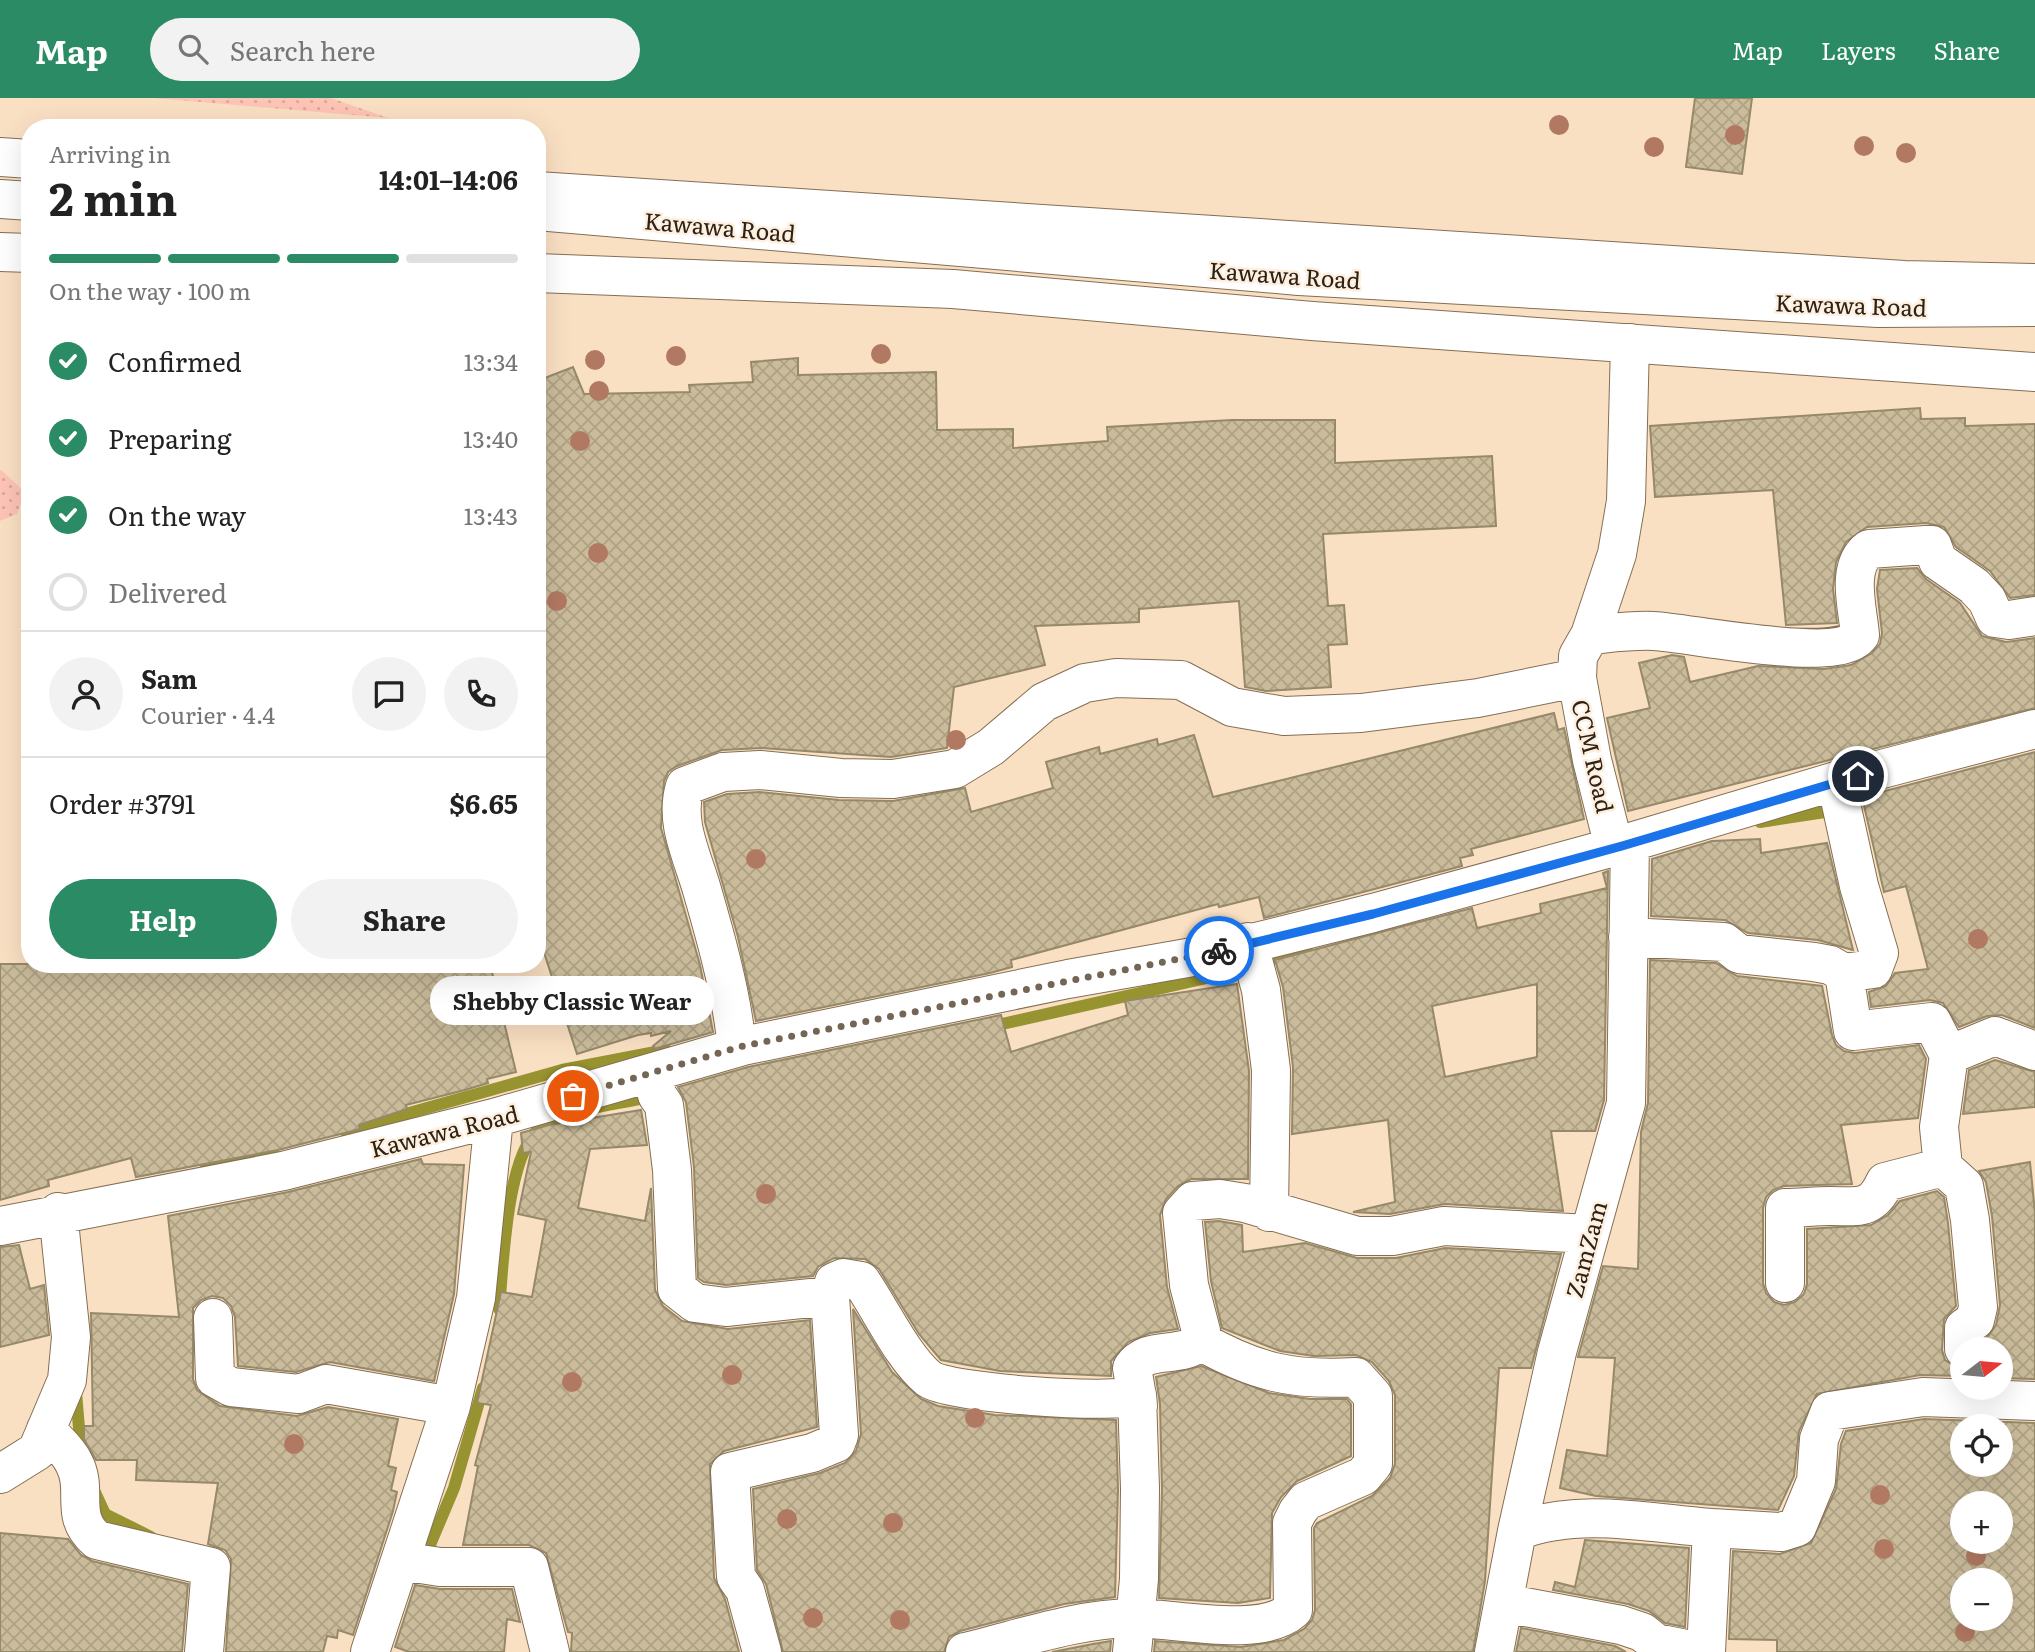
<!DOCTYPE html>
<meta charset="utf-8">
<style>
:root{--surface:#fff;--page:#f2f2f2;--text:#222;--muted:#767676;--line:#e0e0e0;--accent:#2b8b64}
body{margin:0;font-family:Literata,serif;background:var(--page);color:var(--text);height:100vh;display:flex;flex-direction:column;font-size:26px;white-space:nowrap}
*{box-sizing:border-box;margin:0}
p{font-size:23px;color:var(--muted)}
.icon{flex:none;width:38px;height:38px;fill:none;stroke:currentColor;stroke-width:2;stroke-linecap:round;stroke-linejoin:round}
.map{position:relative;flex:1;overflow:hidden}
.panel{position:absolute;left:21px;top:21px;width:525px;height:854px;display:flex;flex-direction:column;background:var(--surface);border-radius:28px;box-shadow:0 7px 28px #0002}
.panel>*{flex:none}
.needle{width:46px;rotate:74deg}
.controls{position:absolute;left:1950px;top:1239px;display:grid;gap:14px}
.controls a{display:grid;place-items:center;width:63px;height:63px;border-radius:50%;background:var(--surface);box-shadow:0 7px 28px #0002;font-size:35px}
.pin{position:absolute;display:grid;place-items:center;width:60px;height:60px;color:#fff;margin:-30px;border:4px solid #fff;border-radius:50%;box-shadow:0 2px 7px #0007}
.courier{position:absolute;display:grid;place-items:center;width:70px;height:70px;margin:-35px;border:5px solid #1a73e8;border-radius:50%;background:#fff;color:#222;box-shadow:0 2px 9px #0007}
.bubble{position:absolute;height:49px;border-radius:24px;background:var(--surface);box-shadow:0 7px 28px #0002;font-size:23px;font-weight:700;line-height:49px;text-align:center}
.headline em{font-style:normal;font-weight:700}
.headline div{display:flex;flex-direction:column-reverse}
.headline{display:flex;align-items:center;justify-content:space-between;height:119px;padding:0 28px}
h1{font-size:46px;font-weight:700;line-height:52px}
.bar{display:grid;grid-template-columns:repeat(4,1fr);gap:10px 7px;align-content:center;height:84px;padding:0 28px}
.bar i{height:9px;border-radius:5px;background:var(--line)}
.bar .active{background:var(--accent)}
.bar p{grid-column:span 4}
.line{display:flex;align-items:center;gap:18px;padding:0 28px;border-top:2px solid var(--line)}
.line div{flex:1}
.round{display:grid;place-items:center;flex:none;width:74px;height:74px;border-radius:37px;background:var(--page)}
ol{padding:0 28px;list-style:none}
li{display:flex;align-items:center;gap:21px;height:77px}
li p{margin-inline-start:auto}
li .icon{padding:7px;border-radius:50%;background:var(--accent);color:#fff;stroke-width:4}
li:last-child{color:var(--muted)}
li i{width:38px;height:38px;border:4px solid var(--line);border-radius:50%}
.cta{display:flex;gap:14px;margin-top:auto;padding:14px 28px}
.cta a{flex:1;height:80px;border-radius:42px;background:var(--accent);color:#fff;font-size:28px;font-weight:700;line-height:80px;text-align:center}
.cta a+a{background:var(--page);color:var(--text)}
header{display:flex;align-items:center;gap:42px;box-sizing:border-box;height:98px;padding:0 35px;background:var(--accent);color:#fff}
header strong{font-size:33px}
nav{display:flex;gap:38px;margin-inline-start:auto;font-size:24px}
.search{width:490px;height:63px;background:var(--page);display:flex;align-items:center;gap:18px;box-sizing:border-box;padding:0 24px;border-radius:38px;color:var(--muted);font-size:26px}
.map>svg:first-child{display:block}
.grass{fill:url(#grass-dots)}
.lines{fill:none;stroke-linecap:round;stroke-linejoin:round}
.stream{stroke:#979331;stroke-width:12}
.building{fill:url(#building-cross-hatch);stroke:#958969;stroke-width:2;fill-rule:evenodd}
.minor-casing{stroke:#856e54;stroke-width:40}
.major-casing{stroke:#856e54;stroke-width:40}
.minor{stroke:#fff;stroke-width:38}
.major{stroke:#fff;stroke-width:38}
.tree{fill:#b27962}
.done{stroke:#746554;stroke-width:7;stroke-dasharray:0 12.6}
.route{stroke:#1a73e8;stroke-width:9}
.labels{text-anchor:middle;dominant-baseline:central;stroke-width:5;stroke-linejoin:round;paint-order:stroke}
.street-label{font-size:23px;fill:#2c2318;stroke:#ffefde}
</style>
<header>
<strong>Map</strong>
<div class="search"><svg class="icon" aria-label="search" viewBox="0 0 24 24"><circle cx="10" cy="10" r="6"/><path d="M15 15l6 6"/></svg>Search here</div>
<nav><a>Map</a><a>Layers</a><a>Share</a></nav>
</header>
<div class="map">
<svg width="2035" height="1554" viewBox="0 0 2035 1554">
<defs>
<pattern id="grass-dots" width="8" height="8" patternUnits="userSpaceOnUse" patternTransform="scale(1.75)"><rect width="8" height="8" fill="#fec4b6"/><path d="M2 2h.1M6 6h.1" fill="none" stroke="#daa89c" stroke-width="1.8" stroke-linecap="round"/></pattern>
<pattern id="building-cross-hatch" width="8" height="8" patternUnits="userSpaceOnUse" patternTransform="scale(1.75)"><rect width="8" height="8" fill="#cabc9b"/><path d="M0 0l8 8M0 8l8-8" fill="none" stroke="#aea185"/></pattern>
</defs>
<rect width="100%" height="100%" fill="#fae0c3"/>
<path class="grass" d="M 153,0 L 331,0 L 388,20 Z
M 0,371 L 25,394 L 17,416 L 0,423 Z"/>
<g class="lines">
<path class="stream" d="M 1760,724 L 1838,712
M 989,929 L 1233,874 L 1307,850
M 345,1033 L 562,972 L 666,952
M 206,1070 L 273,1052
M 499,1211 C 503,1169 506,1049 544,1027 C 575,1009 618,1007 653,998
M 76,1295 L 81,1353
M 93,1390 L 105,1416 L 151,1439
M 424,1461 L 454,1390 L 483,1290"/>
</g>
<path class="building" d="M 1695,0 L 1752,0 L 1742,76 L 1686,69 Z
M 798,260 L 798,277 L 936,274 L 937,332 L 1013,331 L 1013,350 L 1108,343 L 1107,329 L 1232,322 L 1335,322 L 1335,365 L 1492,358 L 1496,428 L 1323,436 L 1328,508 L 1344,507 L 1347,546 L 1328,547 L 1331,589 L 1266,593 L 1245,589 L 1239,503 L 1139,511 L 1139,524 L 1035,528 L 1045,567 L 954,589 L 947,650 L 891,659 L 762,650 L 722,652 L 677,668 L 668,674 L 664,683 L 661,730 L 700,867 L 713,934 L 654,951 L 653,948 L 671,933 L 651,938 L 651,935 L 638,937 L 577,956 L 537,833 L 537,283 L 573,269 L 584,296 L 690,294 L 689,287 L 753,284 L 751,264 Z
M 1920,310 L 1921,321 L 1965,320 L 1965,328 L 2035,326 L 2035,497 L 2010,500 L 1990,473 L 1956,449 L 1944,429 L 1926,425 L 1867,429 L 1846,444 L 1836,464 L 1833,491 L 1837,525 L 1786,527 L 1773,392 L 1655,399 L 1650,328 Z
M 1917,470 L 1926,481 L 1960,505 L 1982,538 L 2006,544 L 2035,540 L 2035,610 L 1628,713 L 1607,620 L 1650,610 L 1639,565 L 1672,557 L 1684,559 L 1690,584 L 1758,568 L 1824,571 L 1851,567 L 1872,555 L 1880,546 L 1882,535 L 1877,491 L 1880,472 Z
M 1554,615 L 1558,632 L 1564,630 L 1584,721 L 1471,751 L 1473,757 L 1460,760 L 1462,768 L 1264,820 L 1259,799 L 1219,809 L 1218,806 L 1011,862 L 1012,869 L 990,875 L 756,923 L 738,839 L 705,724 L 704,704 L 727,696 L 760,694 L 839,702 L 893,703 L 965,690 L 971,714 L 1053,690 L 1046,664 L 1099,649 L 1100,656 L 1157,641 L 1158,647 L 1194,637 L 1213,699 Z
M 2035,654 L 2035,930 L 2002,917 L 1987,918 L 1959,929 L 1943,905 L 1930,902 L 1871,909 L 1869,894 L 1886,888 L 1895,875 L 1928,871 L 1906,788 L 1884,794 L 1862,699 Z
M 1760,741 L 1761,755 L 1827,745 L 1853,852 L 1818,842 L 1748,835 L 1725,822 L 1651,818 L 1652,761 L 1712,743 Z
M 1608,773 L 1604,1002 L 1595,1033 L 1551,1033 L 1563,1113 L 1445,1106 L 1390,1116 L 1353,1114 L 1395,1104 L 1388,1022 L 1292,1036 L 1293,969 L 1283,889 L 1275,862 L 1472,810 L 1477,830 L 1541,815 L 1540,806 L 1607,790 L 1603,775 ZM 1537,886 L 1537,959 L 1445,979 L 1432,908 Z
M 1650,862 L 1716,865 L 1737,878 L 1822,888 L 1832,937 L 1836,947 L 1844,953 L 1855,955 L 1919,947 L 1926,961 L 1918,1020 L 1841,1027 L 1852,1086 L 1784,1088 L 1773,1092 L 1766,1099 L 1763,1110 L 1763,1185 L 1766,1195 L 1774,1204 L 1784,1207 L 1795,1204 L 1804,1196 L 1807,1186 L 1807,1131 L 1871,1127 L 1888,1117 L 1900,1103 L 1937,1093 L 1944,1099 L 1948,1125 L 1956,1208 L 1944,1221 L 1942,1252 L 1945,1262 L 1962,1272 L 1962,1278 L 1920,1277 L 1817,1296 L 1799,1333 L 1794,1378 L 1778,1412 L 1596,1398 L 1560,1390 L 1567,1352 L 1607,1358 L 1615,1260 L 1578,1259 L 1603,1168 L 1638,1171 L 1641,1034 L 1648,1005 Z
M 0,866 L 490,866 L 516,974 L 487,981 L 488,985 L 465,992 L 406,1007 L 407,1011 L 359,1027 L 360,1031 L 278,1052 L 136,1079 L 131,1060 L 48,1082 L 49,1088 L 0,1102 Z
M 1237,886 L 1249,973 L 1248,1081 L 1191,1081 L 1178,1088 L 1166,1101 L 1160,1117 L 1167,1189 L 1178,1231 L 1150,1235 L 1128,1244 L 1111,1263 L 1111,1278 L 1000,1273 L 941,1262 L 919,1236 L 879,1171 L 865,1161 L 834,1160 L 818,1169 L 813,1178 L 726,1187 L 704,1184 L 698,1180 L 694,1069 L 686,1004 L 678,989 L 748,969 L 1001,917 L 1011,954 L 1128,917 L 1125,903 Z
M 1995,962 L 2035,974 L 2035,1009 L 1963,1016 L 1969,972 Z
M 641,1012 L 647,1047 L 590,1051 L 578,1110 L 645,1123 L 651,1090 L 655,1192 L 663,1208 L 682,1223 L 728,1231 L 810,1222 L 817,1329 L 724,1353 L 710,1366 L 714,1480 L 725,1501 L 739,1554 L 571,1554 L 572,1535 L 568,1534 L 546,1455 L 529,1447 L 463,1447 L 478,1368 L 475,1367 L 491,1307 L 477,1305 L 501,1194 L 532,1199 L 546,1122 L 518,1116 L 531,1054 L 523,1055 L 521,1035 L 549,1027 Z
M 421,1061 L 423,1066 L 464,1067 L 454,1196 L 434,1283 L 330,1264 L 296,1274 L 238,1268 L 235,1219 L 231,1208 L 223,1200 L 212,1198 L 201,1202 L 193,1210 L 193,1281 L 197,1292 L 220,1308 L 297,1318 L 328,1309 L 398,1321 L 388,1368 L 396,1370 L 391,1392 L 397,1394 L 393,1413 L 353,1537 L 338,1532 L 337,1540 L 327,1538 L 323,1554 L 226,1554 L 231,1461 L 225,1452 L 208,1446 L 218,1385 L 136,1382 L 137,1362 L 96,1362 L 84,1341 L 84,1328 L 93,1328 L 91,1215 L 179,1219 L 168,1118 L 288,1094 Z
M 2030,1064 L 2035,1115 L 2035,1281 L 2000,1280 L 2000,1251 L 1986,1251 L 1986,1241 L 1996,1227 L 2000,1207 L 1992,1118 L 1986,1084 L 1979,1073 Z
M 1219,1123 L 1242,1127 L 1243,1154 L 1305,1145 L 1357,1160 L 1396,1160 L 1445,1150 L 1561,1156 L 1531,1270 L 1499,1270 L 1485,1483 L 1473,1554 L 1154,1554 L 1155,1543 L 1241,1549 L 1284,1542 L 1304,1531 L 1312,1522 L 1315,1512 L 1314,1430 L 1317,1425 L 1372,1398 L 1390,1380 L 1395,1366 L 1395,1297 L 1389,1283 L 1372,1264 L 1356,1257 L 1314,1258 L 1280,1253 L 1222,1230 L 1211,1183 L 1205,1124 Z
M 19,1147 L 30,1191 L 44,1187 L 49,1237 L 0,1249 L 0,1149 Z
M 853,1211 L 892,1274 L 921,1301 L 938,1308 L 995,1317 L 1116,1322 L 1118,1391 L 1115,1499 L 1064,1506 L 960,1533 L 949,1539 L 944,1554 L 783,1554 L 766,1486 L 757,1472 L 753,1391 L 820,1375 L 845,1365 L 856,1353 L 861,1336 Z
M 1201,1268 L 1269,1295 L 1310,1301 L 1347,1301 L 1351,1306 L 1351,1358 L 1297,1383 L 1281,1399 L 1272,1415 L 1270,1500 L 1238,1505 L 1159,1500 L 1162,1391 L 1160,1306 L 1156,1279 Z
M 1924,1321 L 2035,1325 L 2035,1554 L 1777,1554 L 1777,1542 L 1729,1541 L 1733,1453 L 1780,1456 L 1811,1445 L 1836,1391 L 1841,1346 L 1846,1333 ZM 1962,1328 L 2000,1328 L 2000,1367 L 1962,1367 ZM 1962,1405 L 2000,1405 L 2000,1444 L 1962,1444 ZM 1962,1482 L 2000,1482 L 2000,1521 L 1962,1521 Z
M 0,1435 L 68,1441 L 81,1457 L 92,1463 L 188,1486 L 182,1554 L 0,1554 Z
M 1585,1442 L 1689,1450 L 1685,1529 L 1665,1525 L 1649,1513 L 1628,1506 L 1553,1492 L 1555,1484 L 1575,1489 Z
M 415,1487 L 440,1491 L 512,1491 L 520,1524 L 507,1521 L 504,1554 L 409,1554 L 395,1549 Z
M 1521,1530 L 1615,1548 L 1626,1554 L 1516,1554 Z
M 1111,1543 L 1110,1554 L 1052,1554 L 1093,1546 Z"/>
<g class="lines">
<g class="minor-casing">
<path id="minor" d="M 0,101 L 30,103
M 537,113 L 1299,178 L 1878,210 L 2035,209
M 1590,537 C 1611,535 1632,532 1654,533 C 1691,535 1839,567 1860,537 C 1858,511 1845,469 1869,451 L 1926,447 L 1932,447 L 1938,463 L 1974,488 L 1987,502 L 1995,520 L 2009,522 L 2035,518
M 1836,683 L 1859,788 L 1879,855 L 1873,871 L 1844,875
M 1614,749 L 1836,683 L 2035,631
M 1628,839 L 1724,844 L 1739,856 L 1814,864 L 1830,867 L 1844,875 L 1853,933 L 1932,924 L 1949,957
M 1248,844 L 1261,892 L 1271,972 L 1269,1114
M 743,948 L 735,933 C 729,887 715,837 702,792 C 692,757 674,724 685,688 L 723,674 L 760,672 L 841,680 L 893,681 L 955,671 L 991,649 L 1044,604 L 1085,585 L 1116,580 L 1181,582 L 1232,609 L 1284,618 L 1361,615 L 1478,600 L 1577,580
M 653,976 L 657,997 L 664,1007 L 672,1072 L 677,1191 L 695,1205 L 726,1209 L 830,1198
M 1943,1069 L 1964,1088 L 1970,1122 L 1978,1209 L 1975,1222 L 1964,1230 L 1964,1251
M 0,1128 L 283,1073 L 494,1020 L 743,948 L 1068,881 L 1204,857 L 1373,815 L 1614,749 L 1592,662 L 1577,580 L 1578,558 L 1590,537 L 1617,456 L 1626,403 L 1630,245
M 1785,1185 L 1785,1110 C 1800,1110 1815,1108 1830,1108 C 1858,1108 1872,1113 1885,1084 L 1943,1069 L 1939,1029 L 1949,957 L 1995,938 L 2035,953
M 213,1220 L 215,1280 L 231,1289 L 299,1296 L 326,1286 L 451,1308
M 46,1331 C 55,1342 68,1352 74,1365 C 89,1393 68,1418 97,1442 L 211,1469 L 204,1554
M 0,1376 L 37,1353 L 67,1282 L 71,1239 L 58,1114
M 1517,1433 C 1579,1409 1648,1425 1712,1430
M 401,1463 L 440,1469 L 529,1469 L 550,1554
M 1504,1505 L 1621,1527 L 1642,1534 L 1656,1545 L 1701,1554
M 370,1554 L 451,1308 L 476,1200 L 494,1020
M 762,1554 L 745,1492 L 736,1479 L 730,1374 L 812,1355 L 836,1345 L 839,1337 L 830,1198 L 834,1184 L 843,1180 L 861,1183 C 881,1212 903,1260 929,1281 C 947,1295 1116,1307 1137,1297 L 1138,1308 C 1137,1295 1134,1282 1132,1270 C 1148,1246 1181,1262 1200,1243 L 1201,1233 L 1189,1187 L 1182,1115 L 1193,1103 L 1220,1101 L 1245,1105 L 1357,1138 L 1392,1138 L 1444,1128 L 1589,1136
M 965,1554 C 1020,1541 1075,1521 1132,1520 C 1174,1520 1261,1541 1293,1512 L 1292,1425 L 1298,1413 L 1306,1403 L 1363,1378 L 1373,1366 L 1373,1298 L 1356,1279 C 1292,1283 1255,1274 1200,1243
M 1132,1554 L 1139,1481 L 1140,1391 L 1137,1297
M 1494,1554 L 1517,1433 L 1557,1254 L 1626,1005 L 1630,744
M 1706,1554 L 1712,1430 L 1781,1434 L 1797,1429 L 1816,1383 L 1819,1341 L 1830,1313 L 1923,1299 L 2035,1303"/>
</g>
<g class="major-casing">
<path id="major" d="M 0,59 L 30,61
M 537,93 L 1904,182 L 2035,185
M 0,154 L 30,155
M 537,175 L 953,191 L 1312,223 L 2035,274"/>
</g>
<use href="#minor" class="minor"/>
<use href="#major" class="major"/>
</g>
<g class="tree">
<circle cx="1559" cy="27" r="10"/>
<circle cx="1735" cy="37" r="10"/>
<circle cx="1864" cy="48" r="10"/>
<circle cx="1654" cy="49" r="10"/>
<circle cx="1906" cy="55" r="10"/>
<circle cx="881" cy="256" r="10"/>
<circle cx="676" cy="258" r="10"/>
<circle cx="595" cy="262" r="10"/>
<circle cx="599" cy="293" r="10"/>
<circle cx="580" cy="343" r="10"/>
<circle cx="598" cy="455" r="10"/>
<circle cx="557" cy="503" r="10"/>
<circle cx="956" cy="642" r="10"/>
<circle cx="756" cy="761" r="10"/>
<circle cx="1978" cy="841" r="10"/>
<circle cx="523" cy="892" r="10"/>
<circle cx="766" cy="1096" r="10"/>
<circle cx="732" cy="1277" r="10"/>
<circle cx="572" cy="1284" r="10"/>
<circle cx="975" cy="1320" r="10"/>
<circle cx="294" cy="1346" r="10"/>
<circle cx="1880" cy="1397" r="10"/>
<circle cx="787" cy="1421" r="10"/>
<circle cx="893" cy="1425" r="10"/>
<circle cx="1884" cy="1451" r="10"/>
<circle cx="1976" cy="1458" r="10"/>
<circle cx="813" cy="1520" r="10"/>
<circle cx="900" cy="1522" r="10"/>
<circle cx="1965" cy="1534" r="10"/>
</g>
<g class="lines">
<path class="done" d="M 573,998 L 743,948 L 1219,853"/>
<path class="route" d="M 1219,853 L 1373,816 L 1622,748 L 1858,678"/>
</g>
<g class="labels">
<g class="street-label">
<text transform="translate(720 128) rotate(5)">Kawawa Road</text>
<text transform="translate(1285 176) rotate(4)">Kawawa Road</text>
<text transform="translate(1851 206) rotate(2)">Kawawa Road</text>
<text transform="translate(1594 658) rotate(77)">CCM Road</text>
<text transform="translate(444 1032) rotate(-14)">Kawawa Road</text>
<text transform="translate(1585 1151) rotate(-75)">ZamZam</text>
</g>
</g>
</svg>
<div class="controls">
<a><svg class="needle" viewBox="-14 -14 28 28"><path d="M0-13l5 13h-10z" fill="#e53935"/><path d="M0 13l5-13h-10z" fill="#767676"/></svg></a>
<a><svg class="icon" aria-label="locate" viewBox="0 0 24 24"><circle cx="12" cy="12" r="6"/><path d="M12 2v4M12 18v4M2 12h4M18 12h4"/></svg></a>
<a>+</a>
<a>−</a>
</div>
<div class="pin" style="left:573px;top:998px;background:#ea580c"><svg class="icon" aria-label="bag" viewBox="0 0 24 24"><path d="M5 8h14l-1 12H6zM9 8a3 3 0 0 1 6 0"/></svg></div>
<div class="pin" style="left:1858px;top:678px;background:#1f2937"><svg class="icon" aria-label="home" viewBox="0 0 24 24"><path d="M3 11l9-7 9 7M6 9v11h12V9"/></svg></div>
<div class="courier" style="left:1219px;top:853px"><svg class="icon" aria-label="bike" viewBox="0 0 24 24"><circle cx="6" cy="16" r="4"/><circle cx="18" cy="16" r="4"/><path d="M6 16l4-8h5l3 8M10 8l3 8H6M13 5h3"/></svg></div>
<div class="bubble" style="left:430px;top:878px;width:284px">Shebby Classic Wear</div>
<section class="panel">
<div class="headline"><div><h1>2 min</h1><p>Arriving in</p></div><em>14:01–14:06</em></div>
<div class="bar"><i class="active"></i><i class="active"></i><i class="active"></i><i></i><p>On the way · 100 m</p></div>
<ol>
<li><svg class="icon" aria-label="check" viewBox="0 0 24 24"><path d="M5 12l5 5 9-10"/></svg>Confirmed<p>13:34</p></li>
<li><svg class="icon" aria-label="check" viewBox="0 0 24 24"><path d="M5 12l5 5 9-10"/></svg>Preparing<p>13:40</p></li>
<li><svg class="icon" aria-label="check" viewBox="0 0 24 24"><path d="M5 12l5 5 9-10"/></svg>On the way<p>13:43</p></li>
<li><i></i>Delivered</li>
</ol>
<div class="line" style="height:126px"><a class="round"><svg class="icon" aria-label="person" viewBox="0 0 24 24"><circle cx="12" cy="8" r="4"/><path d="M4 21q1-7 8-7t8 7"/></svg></a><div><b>Sam</b><p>Courier · 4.4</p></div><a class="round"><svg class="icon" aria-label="chat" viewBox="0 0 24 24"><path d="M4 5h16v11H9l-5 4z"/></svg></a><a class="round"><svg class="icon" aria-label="phone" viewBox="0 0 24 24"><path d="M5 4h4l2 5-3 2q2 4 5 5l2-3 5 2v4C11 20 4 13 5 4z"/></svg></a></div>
<div class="line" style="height:91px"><div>Order #3791</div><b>$6.65</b></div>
<div class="cta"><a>Help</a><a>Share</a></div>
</section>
</div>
